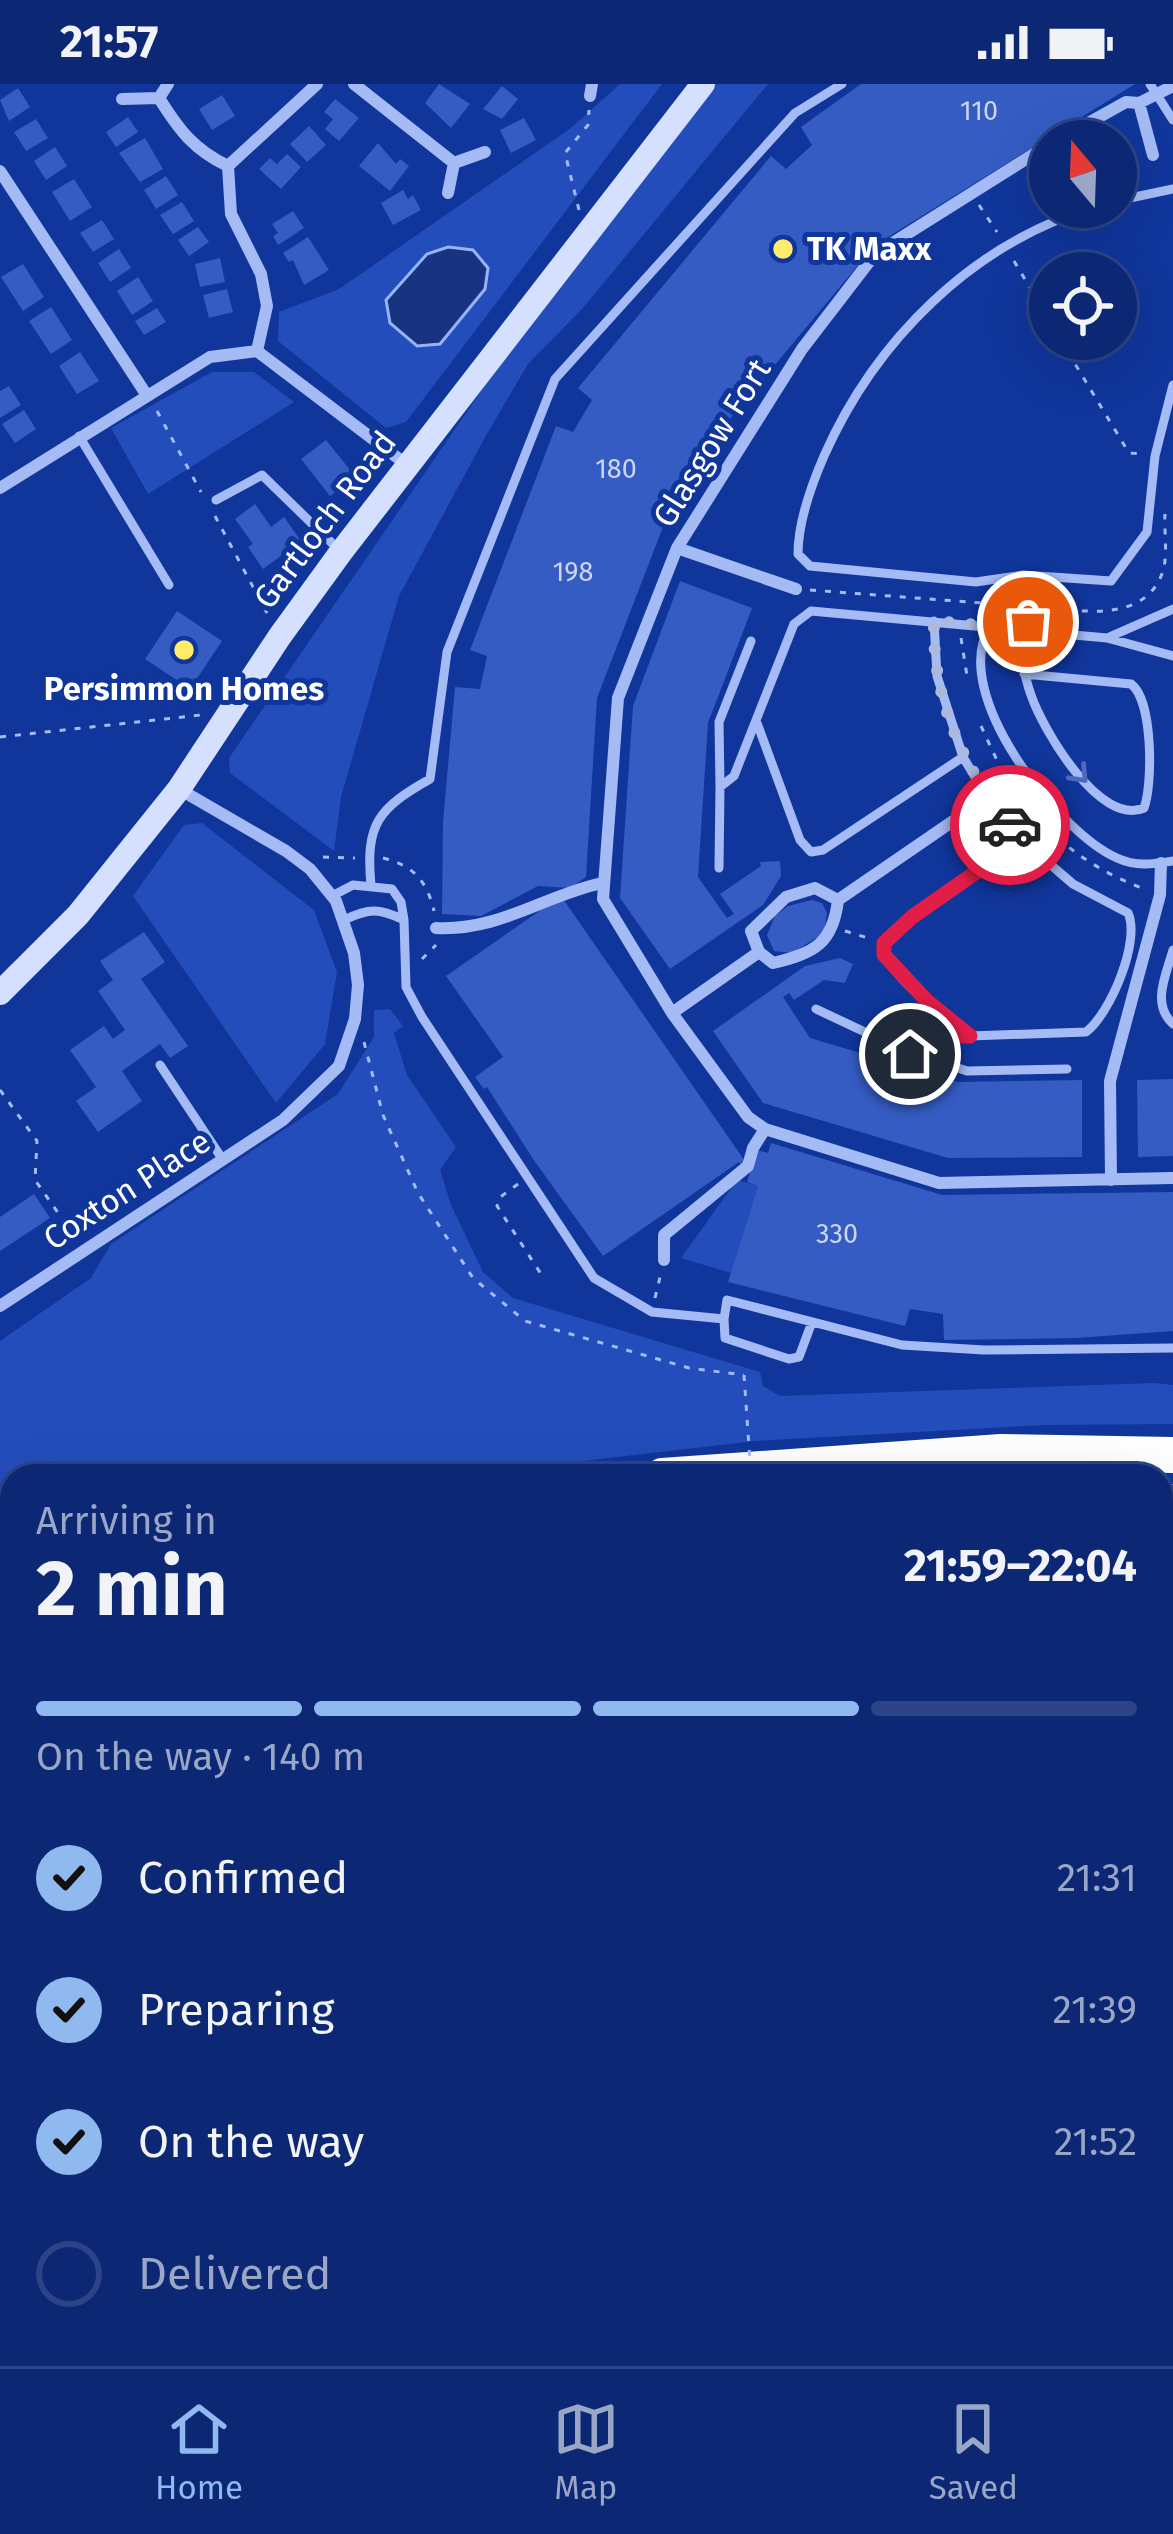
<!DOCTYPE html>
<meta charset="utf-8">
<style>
:root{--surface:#0c2875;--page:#15307a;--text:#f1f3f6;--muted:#9aa6c5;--line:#2c4487;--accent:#90b9f0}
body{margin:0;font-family:"Fira Sans",sans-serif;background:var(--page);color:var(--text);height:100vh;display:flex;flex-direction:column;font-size:45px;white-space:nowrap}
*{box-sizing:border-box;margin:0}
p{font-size:39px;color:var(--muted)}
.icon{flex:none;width:66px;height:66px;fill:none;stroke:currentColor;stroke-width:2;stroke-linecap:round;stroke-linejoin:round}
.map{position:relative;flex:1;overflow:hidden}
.drawer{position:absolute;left:0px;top:1380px;width:1173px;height:903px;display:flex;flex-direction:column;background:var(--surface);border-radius:36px 36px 0 0;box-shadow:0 12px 48px #0002,0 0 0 3px var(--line)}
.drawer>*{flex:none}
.needle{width:78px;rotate:341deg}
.tools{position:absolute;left:1029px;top:36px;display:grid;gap:24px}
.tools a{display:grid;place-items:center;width:108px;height:108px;border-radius:50%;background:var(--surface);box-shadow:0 12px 48px #0002,0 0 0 3px var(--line);font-size:60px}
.pin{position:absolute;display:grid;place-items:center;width:102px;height:102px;color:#fff;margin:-51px;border:6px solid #fff;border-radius:50%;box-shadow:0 3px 12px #0007}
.courier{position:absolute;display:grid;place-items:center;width:120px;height:120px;margin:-60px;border:9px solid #e11d48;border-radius:50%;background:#fff;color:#222;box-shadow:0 3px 15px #0007}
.head em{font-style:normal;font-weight:700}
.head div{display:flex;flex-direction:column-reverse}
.head{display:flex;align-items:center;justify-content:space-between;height:204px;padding:0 36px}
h1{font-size:78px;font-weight:700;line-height:90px}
.bar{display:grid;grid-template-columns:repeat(4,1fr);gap:18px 12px;align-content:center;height:144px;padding:0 36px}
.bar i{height:15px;border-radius:9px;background:var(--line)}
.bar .current{background:var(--accent)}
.bar p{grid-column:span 4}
ol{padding:0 36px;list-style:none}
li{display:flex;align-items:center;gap:36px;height:132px}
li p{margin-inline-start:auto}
li .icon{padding:12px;border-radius:50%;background:var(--accent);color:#111;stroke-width:4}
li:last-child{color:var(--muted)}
li i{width:66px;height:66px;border:6px solid var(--line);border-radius:50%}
.status{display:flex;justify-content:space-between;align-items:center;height:84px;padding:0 60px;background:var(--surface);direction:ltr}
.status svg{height:33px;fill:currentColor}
.tab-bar{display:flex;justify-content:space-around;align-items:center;height:168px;border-top:3px solid var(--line);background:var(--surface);font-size:33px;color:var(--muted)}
.tab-bar a{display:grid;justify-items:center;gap:6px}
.tab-bar .current{color:var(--accent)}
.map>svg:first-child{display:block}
.green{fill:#234dbb}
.water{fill:#173382;stroke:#96b3f8;stroke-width:3}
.building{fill:#345cc3}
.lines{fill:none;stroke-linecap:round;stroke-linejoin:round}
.path{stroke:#a5bbf5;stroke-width:3;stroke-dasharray:6 9;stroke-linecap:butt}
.lane{stroke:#a5bbf5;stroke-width:9}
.street{stroke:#a5bbf5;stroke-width:12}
.secondary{stroke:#d5e0fe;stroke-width:24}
.highway{stroke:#fff;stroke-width:36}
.path-bridge{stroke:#a5bbf5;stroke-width:3;stroke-dasharray:6 9;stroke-linecap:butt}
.oneway{stroke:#4c6bc0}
.done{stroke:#abb9dc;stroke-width:12;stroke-dasharray:0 21.6}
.route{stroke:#e11d48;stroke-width:15}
.poi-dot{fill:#ffed69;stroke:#10369c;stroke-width:4.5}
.labels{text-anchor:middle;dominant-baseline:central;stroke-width:10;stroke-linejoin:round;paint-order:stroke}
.number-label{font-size:27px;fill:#ccd6f0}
.poi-label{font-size:33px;font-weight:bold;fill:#fff;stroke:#10369c;text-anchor:start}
.street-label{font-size:33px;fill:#fff;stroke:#10369c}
</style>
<div class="status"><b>21:57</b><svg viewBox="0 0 49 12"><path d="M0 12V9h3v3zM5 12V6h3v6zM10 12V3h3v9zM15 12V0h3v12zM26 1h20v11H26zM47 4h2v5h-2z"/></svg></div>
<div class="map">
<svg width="1173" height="2282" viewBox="0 0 1173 2282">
<rect width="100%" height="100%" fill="#10369c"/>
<path class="green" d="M 620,0 L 662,0 L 406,338 L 386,344 L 278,257 L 279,228 L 339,205 L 571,44 Z
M 716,0 L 768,0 L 583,224 L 528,280 L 488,348 L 399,512 L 341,713 L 334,767 L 230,689 L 229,674 L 486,300 Z
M 212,288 L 254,288 L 294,318 L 148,410 L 111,344 Z
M 202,739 L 314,826 L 337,888 L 325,960 L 276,1019 L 133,812 L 184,741 Z
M 390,925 L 403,942 L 394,949 L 407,991 L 456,1063 L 440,1086 L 451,1121 L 483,1188 L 513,1214 L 760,1288 L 763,1302 L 780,1312 L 1154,1299 L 1173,1301 L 1173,1340 L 1043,1341 L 755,1357 L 453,1392 L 12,1392 L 12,1483 L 0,1486 L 0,1257 L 91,1194 L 111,1160 L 338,1010 L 374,953 L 374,926 Z
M 737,1096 L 758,1102 L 731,1189 L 681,1174 Z
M 1161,1531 L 1173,1532 L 1173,1678 L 1161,1678 Z
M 12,1614 L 12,1815 L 0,1812 L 0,1618 Z"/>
<path class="water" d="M 448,163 L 473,166 L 488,184 L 485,205 L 440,260 L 417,262 L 390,239 L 386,216 L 427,170 Z"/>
<path class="building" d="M 439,0 L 470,20 L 451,44 L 425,19 Z
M 861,0 L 1135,0 L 875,161 L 683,391 L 597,614 L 586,793 L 570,804 L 538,802 L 481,832 L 442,830 L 443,738 L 455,603 L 480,605 L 487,572 L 470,566 L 556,342 L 573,348 L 592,316 L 578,304 L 771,72 L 786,85 L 812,61 L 801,43 Z
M 502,2 L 518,15 L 502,35 L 483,25 Z
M 18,4 L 30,23 L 9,37 L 0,16 Z
M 222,11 L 235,32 L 212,46 L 199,25 Z
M 335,15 L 359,34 L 339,57 L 325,45 L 333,35 L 324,28 Z
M 128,33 L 138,48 L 116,63 L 106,48 Z
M 524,34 L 536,56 L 511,69 L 500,46 Z
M 36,35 L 48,54 L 26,67 L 14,48 Z
M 309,42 L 326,61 L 307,78 L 290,60 Z
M 145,54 L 163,85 L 140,98 L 119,69 Z
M 378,59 L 396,80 L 400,75 L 409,82 L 390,107 L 359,82 Z
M 55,63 L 67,82 L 46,96 L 34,77 Z
M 287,70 L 301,83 L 281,105 L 259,85 L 270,74 L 277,80 Z
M 166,92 L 178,111 L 156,125 L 144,106 Z
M 74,95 L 92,123 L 70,137 L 52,108 Z
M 403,106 L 408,115 L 413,111 L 421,126 L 393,141 L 381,119 Z
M 182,118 L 194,137 L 173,150 L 160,131 Z
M 293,127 L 304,144 L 278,161 L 273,152 L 278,149 L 272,140 Z
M 102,136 L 114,155 L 93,168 L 80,149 Z
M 198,143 L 209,158 L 189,172 L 178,156 Z
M 308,153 L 329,186 L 304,201 L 293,176 L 289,178 L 283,169 Z
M 119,165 L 131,184 L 110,198 L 98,179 Z
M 220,174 L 225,198 L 200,203 L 195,180 Z
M 23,180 L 44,213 L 23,227 L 1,193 Z
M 138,193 L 153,217 L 132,231 L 117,207 Z
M 227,205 L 233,228 L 209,234 L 203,211 Z
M 51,223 L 72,256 L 51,270 L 29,237 Z
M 157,224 L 166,238 L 144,251 L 135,237 Z
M 80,268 L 99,297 L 77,310 L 59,282 Z
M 9,302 L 21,321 L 0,334 L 0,307 Z
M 24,326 L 36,345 L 15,359 L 2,340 Z
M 326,356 L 355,392 L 330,412 L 301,375 Z
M 255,420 L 271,443 L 284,433 L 301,457 L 263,485 L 248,463 L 253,460 L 235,435 Z
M 680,497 L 752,524 L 708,639 L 698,793 L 727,834 L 734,830 L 720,810 L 761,782 L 760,778 L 780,777 L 781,792 L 763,821 L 670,885 L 620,814 L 633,622 Z
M 177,527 L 222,557 L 190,605 L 145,575 Z
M 561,812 L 747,1080 L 743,1082 L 739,1078 L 603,1172 L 533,1075 L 487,1003 L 484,1005 L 475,993 L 503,973 L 446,892 Z
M 812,816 L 822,819 L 827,829 L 824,849 L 792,869 L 774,867 L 767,851 L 775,832 L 788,822 Z
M 144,848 L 165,878 L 141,895 L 188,962 L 170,974 L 160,960 L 122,987 L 142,1017 L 98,1048 L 76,1017 L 96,1003 L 70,966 L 104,942 L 113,955 L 125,946 L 98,907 L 113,896 L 100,877 Z
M 840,874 L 853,880 L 845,899 L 824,896 L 794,916 L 789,909 L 783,913 L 810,954 L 958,998 L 1082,996 L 1082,1073 L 948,1074 L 763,1019 L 713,947 L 805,882 Z
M 1173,995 L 1173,1072 L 1138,1073 L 1137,996 Z
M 771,1059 L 942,1111 L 1173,1108 L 1173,1247 L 1076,1254 L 944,1256 L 943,1230 L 910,1225 L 905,1242 L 728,1198 L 758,1102 L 747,1098 L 757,1066 L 768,1069 Z
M 34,1110 L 50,1134 L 0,1167 L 0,1133 Z
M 418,2271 L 454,2271 L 449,2282 L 413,2282 Z
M 1003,2271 L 1136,2271 L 1140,2282 L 1007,2282 Z"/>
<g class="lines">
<path class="path" d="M 979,121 L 997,148
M 579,126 L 565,69 L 588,41 L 589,26
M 1014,177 L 1050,237
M 1060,255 L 1129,369 L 1143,370
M 157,327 L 201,408
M 215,432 L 267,529
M 810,506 L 1009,521
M 1037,523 C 1079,526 1145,541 1163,487 C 1168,470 1164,448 1165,430
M 961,554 L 967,592
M 981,642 L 1002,687
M 0,653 L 201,631
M 1016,711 C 1052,754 1089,784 1142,804
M 323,773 L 355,774
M 383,774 C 413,781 427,797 434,827
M 845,847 L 871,855
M 422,875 L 436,861
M 364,958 L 383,1031 L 418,1109 L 473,1194 L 525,1237 L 689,1284 L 744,1291
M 0,1006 L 37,1057 L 35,1096 L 75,1153
M 518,1100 L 499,1114 L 497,1122 L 541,1190
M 655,1214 L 661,1189
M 1161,1691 L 1173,1691
M 0,1837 L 12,1842"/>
<path class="lane" d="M 1150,0 L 1173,36
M 1116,117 L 1173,105
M 1095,123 C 972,159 875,257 824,372 C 811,402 798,438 798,470 L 810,482 L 976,498 L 1023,491 L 1111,497 L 1147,448 L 1155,372 L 1173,301
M 79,352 L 169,501
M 216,416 L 262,391 L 337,464
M 990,543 C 948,608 1058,748 1117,774 C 1136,783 1154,780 1173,777
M 1019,544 C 1021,568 1023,589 1031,611 C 1043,646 1100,743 1144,724 C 1153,700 1153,616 1131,600 L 1024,590
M 1033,546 L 1021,518 L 1036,492
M 1107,554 L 1173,525
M 757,639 L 800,756 L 811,768 L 823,766 L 963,673 L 937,592 L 934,537
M 963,673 L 987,713 L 1022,756
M 720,703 L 719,638 L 751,557
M 1022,756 L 1073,800 L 1128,829 C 1141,857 1110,930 1086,948 L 970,952 C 946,932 883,891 884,859 L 912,834 Z
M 719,784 L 720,703 L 734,692 L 794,540 L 811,527 L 1107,554 L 1173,572
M 371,801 C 365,739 379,724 430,695 L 447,568 L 555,295 L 795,29 L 842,0
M 332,812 L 353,801 L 392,805 L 401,818 L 404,836 C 379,824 369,824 344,836
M 404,836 L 406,903 L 422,933 L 594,1194 L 652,1228 L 724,1235 L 727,1216 L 902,1261 L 984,1266 L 1173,1264
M 1173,866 C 1166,891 1151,920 1173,940
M 816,925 L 901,965 L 913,952 L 970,952
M 901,965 L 967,987 L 1067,985
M 160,981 L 223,1076
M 724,1235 L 725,1254 L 789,1275 L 799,1273 L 812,1238
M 1161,1730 L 1173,1729
M 1161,1746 L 1173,1747
M 1161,1924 L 1173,1952
M 576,2271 L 580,2282
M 67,2282 L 69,2271
M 528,2282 L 554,2271"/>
<path class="street" d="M 354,0 L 454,79
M 590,12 L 592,0
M 159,14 C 179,46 194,66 228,82
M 122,15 L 159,14 L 168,0
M 1139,19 L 1153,71
M 1056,57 L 1126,18 L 1139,19 L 1173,2
M 1050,60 L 875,170 L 802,265 L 677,464 L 618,614 L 603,815 L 672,929 L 748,1033 L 765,1045 L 939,1099 L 1173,1094
M 0,87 L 146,310
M 448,109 L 454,79 L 485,68
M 257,267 L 267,222 L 261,190 L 231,130 L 228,82 L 317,0
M 0,404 L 210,273 L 257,267 L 407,381
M 677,464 L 796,505
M 436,844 C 500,847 543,812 602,799
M 759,868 L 773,879 C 814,869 833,860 838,816
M 672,929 L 759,868 L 751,847 L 786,813 L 815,804 L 838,816 L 1023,689
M 1111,1096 L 1110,997 L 1160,811 L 1161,779
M 664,1176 L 664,1151 L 748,1082 L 753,1064 L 765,1045
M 0,1222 L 283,1036 L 339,982 L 355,935 L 358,901 L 354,869 L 336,817 L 310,785 L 286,767 L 179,705
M 1161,2087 L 1173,2119
M 1161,2153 L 1173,2148
M 0,2174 L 12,2170
M 166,2271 L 170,2282
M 822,2282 L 851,2271"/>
<path class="secondary" d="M 0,909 L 78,831 L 179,705 L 280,552 L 341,468 L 703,0"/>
<path class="highway" d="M 662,1392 L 1001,1368 L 1173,1371
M 1161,1418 L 1173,1418
M 0,1523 L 12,1520
M 0,1561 L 12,1558"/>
<path class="path-bridge" d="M 744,1291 L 751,1392"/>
</g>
<defs><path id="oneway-chevron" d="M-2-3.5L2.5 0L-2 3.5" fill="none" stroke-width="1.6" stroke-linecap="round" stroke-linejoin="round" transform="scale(3)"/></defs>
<use class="oneway" href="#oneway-chevron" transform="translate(1080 691) rotate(47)"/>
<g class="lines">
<path class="done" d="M 1010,741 C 962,681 932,615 934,537 L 1033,546 L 1028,538"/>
<path class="route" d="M 910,970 L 901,964 L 913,952 L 970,952 L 927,917 L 884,871 L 884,859 L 912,833 L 1022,756 L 1010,741"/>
</g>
<g class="poi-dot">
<circle cx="783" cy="165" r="12"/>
<circle cx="184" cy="566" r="12"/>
</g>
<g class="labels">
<g class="number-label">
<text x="979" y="27">110</text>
<text x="616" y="385">180</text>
<text x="573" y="488">198</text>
<text x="837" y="1150">330</text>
</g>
<g class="poi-label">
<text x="807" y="165">TK Maxx</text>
<text x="184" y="605" text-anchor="middle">Persimmon Homes</text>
</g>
<g class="street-label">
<text transform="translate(712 359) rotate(-58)">Glasgow Fort</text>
<text transform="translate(325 436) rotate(-53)">Gartloch Road</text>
<text transform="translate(127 1106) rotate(-33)">Coxton Place</text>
</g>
</g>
</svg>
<div class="tools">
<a><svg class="needle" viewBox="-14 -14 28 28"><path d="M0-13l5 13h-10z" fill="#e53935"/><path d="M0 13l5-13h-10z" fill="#9aa6c5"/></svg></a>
<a><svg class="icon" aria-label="locate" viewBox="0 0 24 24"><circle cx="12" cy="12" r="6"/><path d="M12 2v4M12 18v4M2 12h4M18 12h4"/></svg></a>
</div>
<div class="pin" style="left:1028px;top:538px;background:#ea580c"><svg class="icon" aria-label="bag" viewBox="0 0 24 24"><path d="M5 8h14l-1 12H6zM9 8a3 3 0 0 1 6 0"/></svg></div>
<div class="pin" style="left:910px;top:970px;background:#1f2937"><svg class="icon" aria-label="home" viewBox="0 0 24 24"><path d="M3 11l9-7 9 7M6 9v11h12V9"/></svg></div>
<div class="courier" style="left:1010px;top:741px"><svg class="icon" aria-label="car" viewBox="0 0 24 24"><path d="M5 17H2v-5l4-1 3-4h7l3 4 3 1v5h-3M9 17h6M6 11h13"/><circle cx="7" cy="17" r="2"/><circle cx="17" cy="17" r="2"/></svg></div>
<section class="drawer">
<div class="head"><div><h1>2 min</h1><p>Arriving in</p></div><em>21:59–22:04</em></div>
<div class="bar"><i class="current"></i><i class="current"></i><i class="current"></i><i></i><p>On the way · 140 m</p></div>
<ol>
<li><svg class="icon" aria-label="check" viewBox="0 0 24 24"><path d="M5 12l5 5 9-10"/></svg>Confirmed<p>21:31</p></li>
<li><svg class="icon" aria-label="check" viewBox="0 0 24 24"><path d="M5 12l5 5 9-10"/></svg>Preparing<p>21:39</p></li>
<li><svg class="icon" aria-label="check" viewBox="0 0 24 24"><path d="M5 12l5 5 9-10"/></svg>On the way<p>21:52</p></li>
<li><i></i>Delivered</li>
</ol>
</section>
</div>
<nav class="tab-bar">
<a class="current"><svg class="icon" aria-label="home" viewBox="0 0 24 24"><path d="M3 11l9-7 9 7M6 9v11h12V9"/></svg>Home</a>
<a><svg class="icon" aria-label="map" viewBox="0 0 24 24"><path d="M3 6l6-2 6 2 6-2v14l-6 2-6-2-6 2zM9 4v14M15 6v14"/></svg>Map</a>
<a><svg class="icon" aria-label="saved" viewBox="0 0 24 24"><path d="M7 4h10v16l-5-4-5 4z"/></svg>Saved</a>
</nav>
